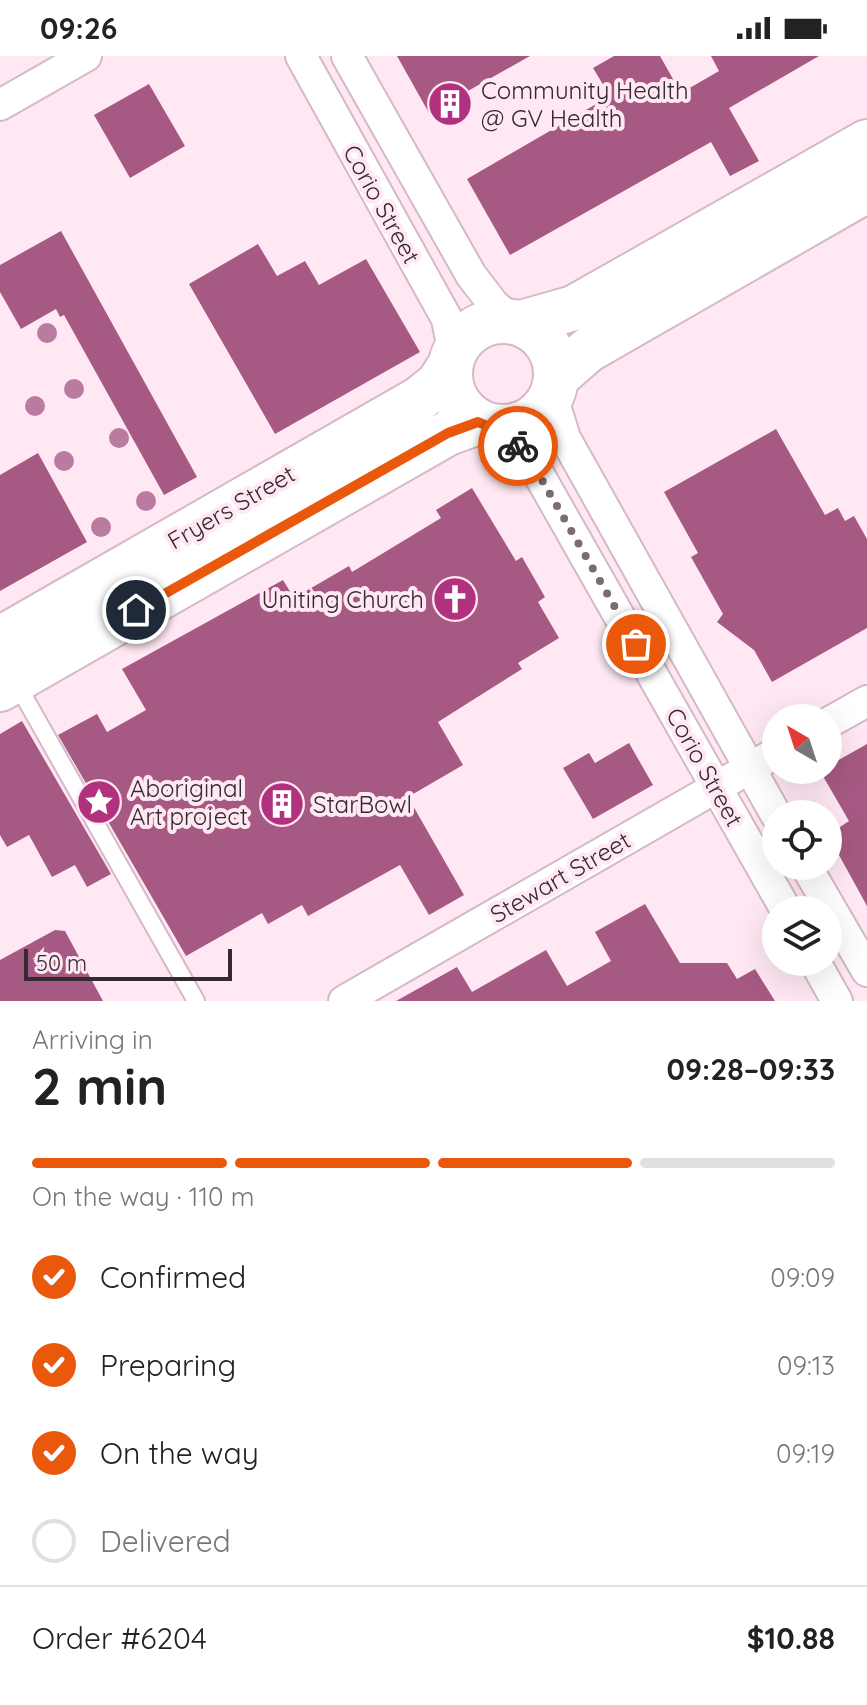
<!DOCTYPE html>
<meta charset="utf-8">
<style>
:root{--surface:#fff;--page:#f2f2f2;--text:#222;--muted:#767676;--line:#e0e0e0;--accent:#ea580c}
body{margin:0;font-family:Quicksand,sans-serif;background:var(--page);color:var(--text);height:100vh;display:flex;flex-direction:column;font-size:30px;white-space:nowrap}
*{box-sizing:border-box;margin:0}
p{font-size:26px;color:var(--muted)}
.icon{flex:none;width:44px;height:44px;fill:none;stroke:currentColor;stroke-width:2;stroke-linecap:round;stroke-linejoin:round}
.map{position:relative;height:945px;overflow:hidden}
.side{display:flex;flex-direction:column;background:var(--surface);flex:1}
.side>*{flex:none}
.needle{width:52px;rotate:321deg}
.buttons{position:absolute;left:762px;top:648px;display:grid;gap:16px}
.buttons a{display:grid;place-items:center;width:80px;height:80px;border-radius:50%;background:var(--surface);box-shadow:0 8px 32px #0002;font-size:40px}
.scale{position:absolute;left:24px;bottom:20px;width:208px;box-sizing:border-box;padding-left:8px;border:4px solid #342a2f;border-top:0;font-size:22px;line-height:28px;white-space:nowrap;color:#342a2f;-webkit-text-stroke:6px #ffe8f3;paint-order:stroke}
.pin{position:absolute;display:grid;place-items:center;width:68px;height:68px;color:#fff;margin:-34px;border:4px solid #fff;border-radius:50%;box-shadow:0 2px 8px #0007}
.courier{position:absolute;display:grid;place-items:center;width:80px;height:80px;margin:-40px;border:6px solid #ea580c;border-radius:50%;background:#fff;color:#222;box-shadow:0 2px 10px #0007}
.summary em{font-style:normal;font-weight:700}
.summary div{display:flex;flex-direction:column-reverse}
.summary{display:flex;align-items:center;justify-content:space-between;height:136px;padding:0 32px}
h1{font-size:52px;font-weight:700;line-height:60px}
.bar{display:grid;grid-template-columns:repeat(4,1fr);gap:12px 8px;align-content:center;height:96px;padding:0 32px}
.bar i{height:10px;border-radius:6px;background:var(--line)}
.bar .current{background:var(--accent)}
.bar p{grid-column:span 4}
.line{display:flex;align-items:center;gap:20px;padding:0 32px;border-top:2px solid var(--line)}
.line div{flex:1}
ol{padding:0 32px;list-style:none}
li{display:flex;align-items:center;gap:24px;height:88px}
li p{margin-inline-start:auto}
li .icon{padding:8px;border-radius:50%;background:var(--accent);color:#fff;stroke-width:4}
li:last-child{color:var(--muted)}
li i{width:44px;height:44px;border:4px solid var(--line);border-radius:50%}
.status{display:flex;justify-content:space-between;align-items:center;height:56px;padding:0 40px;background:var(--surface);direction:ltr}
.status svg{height:22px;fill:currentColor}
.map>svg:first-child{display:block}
.building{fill:#a65a83}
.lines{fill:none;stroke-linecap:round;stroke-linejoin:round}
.lane-casing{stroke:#d4b9c6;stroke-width:20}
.street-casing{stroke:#d4b9c6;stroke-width:34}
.secondary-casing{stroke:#d4b9c6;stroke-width:48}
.lane{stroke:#fff;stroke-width:16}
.street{stroke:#fff;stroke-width:30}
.secondary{stroke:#fff;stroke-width:44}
.tree{fill:#b97b9f}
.done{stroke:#7b6c74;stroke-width:8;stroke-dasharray:0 14.4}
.route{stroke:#ea580c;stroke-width:10}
.labels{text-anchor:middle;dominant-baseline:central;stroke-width:8;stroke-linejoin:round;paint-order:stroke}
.poi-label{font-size:24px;fill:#342a2f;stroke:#ffe8f3;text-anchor:start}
.street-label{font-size:24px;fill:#342a2f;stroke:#ffe8f3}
</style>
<div class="status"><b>09:26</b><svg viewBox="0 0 49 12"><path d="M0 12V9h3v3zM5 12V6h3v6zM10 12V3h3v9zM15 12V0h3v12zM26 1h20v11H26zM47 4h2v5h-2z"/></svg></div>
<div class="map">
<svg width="867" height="945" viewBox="0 0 867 945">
<rect width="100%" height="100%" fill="#ffe8f3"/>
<path class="building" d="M 397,0 L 530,0 L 429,57 Z
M 614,0 L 660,0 L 681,37 L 719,15 L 711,0 L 819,0 L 729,52 L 759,105 L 730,120 L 711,86 L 510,199 L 467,123 L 610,40 L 593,12 Z
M 149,28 L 185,90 L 130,122 L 94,59 Z
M 61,175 L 197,421 L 164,439 L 64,259 L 60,261 L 56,253 L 21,273 L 0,236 L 0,209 Z
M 258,188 L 277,220 L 305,205 L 319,229 L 366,203 L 420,296 L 275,378 L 189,228 Z
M 776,373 L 825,459 L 838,452 L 845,465 L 854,460 L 867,483 L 867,572 L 772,626 L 754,594 L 717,566 L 723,558 L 691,501 L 698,497 L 664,436 Z
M 38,397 L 87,486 L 0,535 L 0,419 Z
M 472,432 L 516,505 L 522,501 L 545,541 L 538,546 L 559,582 L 518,607 L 522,613 L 438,666 L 463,709 L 408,741 L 464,839 L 429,859 L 400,809 L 308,860 L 302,849 L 268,868 L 262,857 L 186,900 L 58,679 L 97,658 L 107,676 L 146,654 L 122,613 L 283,524 L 294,542 L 349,510 L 352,516 L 441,462 L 436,454 Z
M 22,665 L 111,818 L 87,831 L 75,809 L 52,821 L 29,779 L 7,791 L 0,779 L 0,678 Z
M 629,687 L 653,729 L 593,763 L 563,712 L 589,697 L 595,707 Z
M 867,688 L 867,850 L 828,779 L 849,765 L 820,715 L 828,714 L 828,710 Z
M 645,848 L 680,907 L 727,907 L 737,923 L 755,913 L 775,945 L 396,945 L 457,911 L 472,936 L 546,894 L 567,930 L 611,905 L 595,876 Z
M 55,874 L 65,875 L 103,945 L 0,945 L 0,904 Z"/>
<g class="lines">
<g class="lane-casing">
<path id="lane" d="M 0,598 L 196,945"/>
</g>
<g class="street-casing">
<path id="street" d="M 301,0 L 447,263 L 454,299
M 347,0 L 471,219 L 494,249 L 513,265
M 0,49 L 86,0
M 556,332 L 556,353 L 565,382 L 776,759
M 493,371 L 530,403 L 786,854
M 828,667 L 867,645
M 806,810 L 867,915
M 815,906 L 837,945
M 344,945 L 776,697"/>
</g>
<g class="secondary-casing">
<path id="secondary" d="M450 318a53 53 0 1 1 106 0a53 53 0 1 1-106 0Z
M 521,267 L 574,252 L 867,86
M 557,321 L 588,294 L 867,134
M 0,583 L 419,343 L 438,328 L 451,308
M 0,633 L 448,377 L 478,366"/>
</g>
<use href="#lane" class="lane"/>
<use href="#street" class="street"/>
<use href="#secondary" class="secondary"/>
</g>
<g class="tree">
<circle cx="47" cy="277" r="10"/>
<circle cx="74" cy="333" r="10"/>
<circle cx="35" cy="350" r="10"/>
<circle cx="119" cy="382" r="10"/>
<circle cx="64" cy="405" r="10"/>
<circle cx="146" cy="445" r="10"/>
<circle cx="101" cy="471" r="10"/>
</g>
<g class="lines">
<path class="done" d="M 518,390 L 530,403 L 636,588"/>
<path class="route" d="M 136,554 L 448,377 L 478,366 L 502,376 L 518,390"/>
</g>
<defs>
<g id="building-disc" transform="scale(2.3)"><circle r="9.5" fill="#b1317e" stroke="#ffe8f3"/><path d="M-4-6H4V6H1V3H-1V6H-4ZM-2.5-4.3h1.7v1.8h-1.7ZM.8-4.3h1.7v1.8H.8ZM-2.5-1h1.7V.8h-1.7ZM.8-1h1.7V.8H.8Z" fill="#fff"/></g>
<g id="church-disc" transform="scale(2.3)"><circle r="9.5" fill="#b1317e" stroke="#ffe8f3"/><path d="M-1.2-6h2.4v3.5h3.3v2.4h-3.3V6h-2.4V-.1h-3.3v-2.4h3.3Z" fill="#fff"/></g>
<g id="sight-disc" transform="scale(2.3)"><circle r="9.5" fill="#b1317e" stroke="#ffe8f3"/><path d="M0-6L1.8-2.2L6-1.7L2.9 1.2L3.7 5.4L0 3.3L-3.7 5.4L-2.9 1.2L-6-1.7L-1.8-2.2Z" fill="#fff"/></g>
</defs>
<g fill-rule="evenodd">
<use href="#building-disc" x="450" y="48"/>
<use href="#church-disc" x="455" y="543"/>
<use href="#sight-disc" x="99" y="746"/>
<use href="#building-disc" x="282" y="748"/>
</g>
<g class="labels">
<g class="poi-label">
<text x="481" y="34">Community Health<tspan x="481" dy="28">@ GV Health</tspan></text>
<text x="424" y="543" text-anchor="end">Uniting Church</text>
<text x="130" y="732">Aboriginal<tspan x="130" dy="28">Art project</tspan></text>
<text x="313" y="748">StarBowl</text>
</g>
<g class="street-label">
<text transform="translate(382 148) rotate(61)">Corio Street</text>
<text transform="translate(231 451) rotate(-30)">Fryers Street</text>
<text transform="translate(705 711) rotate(61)">Corio Street</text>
<text transform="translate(560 821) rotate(-30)">Stewart Street</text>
</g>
</g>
</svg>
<div class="buttons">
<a><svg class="needle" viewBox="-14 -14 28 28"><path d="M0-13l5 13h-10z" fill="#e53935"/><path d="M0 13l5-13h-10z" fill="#767676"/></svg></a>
<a><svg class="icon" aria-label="locate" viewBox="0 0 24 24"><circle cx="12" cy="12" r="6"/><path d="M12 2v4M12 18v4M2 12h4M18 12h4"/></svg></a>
<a><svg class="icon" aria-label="layers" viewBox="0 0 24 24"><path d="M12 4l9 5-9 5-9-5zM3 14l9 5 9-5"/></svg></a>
</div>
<div class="scale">50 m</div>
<div class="pin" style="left:636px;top:588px;background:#ea580c"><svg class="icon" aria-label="bag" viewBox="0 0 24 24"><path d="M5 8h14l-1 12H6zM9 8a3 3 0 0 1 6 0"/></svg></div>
<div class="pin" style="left:136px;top:554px;background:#1f2937"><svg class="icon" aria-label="home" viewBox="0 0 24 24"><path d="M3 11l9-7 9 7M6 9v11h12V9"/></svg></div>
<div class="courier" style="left:518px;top:390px"><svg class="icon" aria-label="bike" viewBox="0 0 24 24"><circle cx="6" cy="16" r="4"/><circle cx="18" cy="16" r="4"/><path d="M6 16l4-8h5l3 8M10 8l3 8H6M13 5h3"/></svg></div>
</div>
<section class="side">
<div class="summary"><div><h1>2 min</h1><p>Arriving in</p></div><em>09:28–09:33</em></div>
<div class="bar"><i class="current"></i><i class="current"></i><i class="current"></i><i></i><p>On the way · 110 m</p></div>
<ol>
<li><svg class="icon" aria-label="check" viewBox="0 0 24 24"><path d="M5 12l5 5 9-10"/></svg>Confirmed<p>09:09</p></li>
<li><svg class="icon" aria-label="check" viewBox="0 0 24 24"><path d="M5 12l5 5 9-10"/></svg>Preparing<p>09:13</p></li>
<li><svg class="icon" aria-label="check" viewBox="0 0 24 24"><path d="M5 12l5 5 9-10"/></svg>On the way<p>09:19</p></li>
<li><i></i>Delivered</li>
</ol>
<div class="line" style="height:104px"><div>Order #6204</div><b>$10.88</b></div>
</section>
